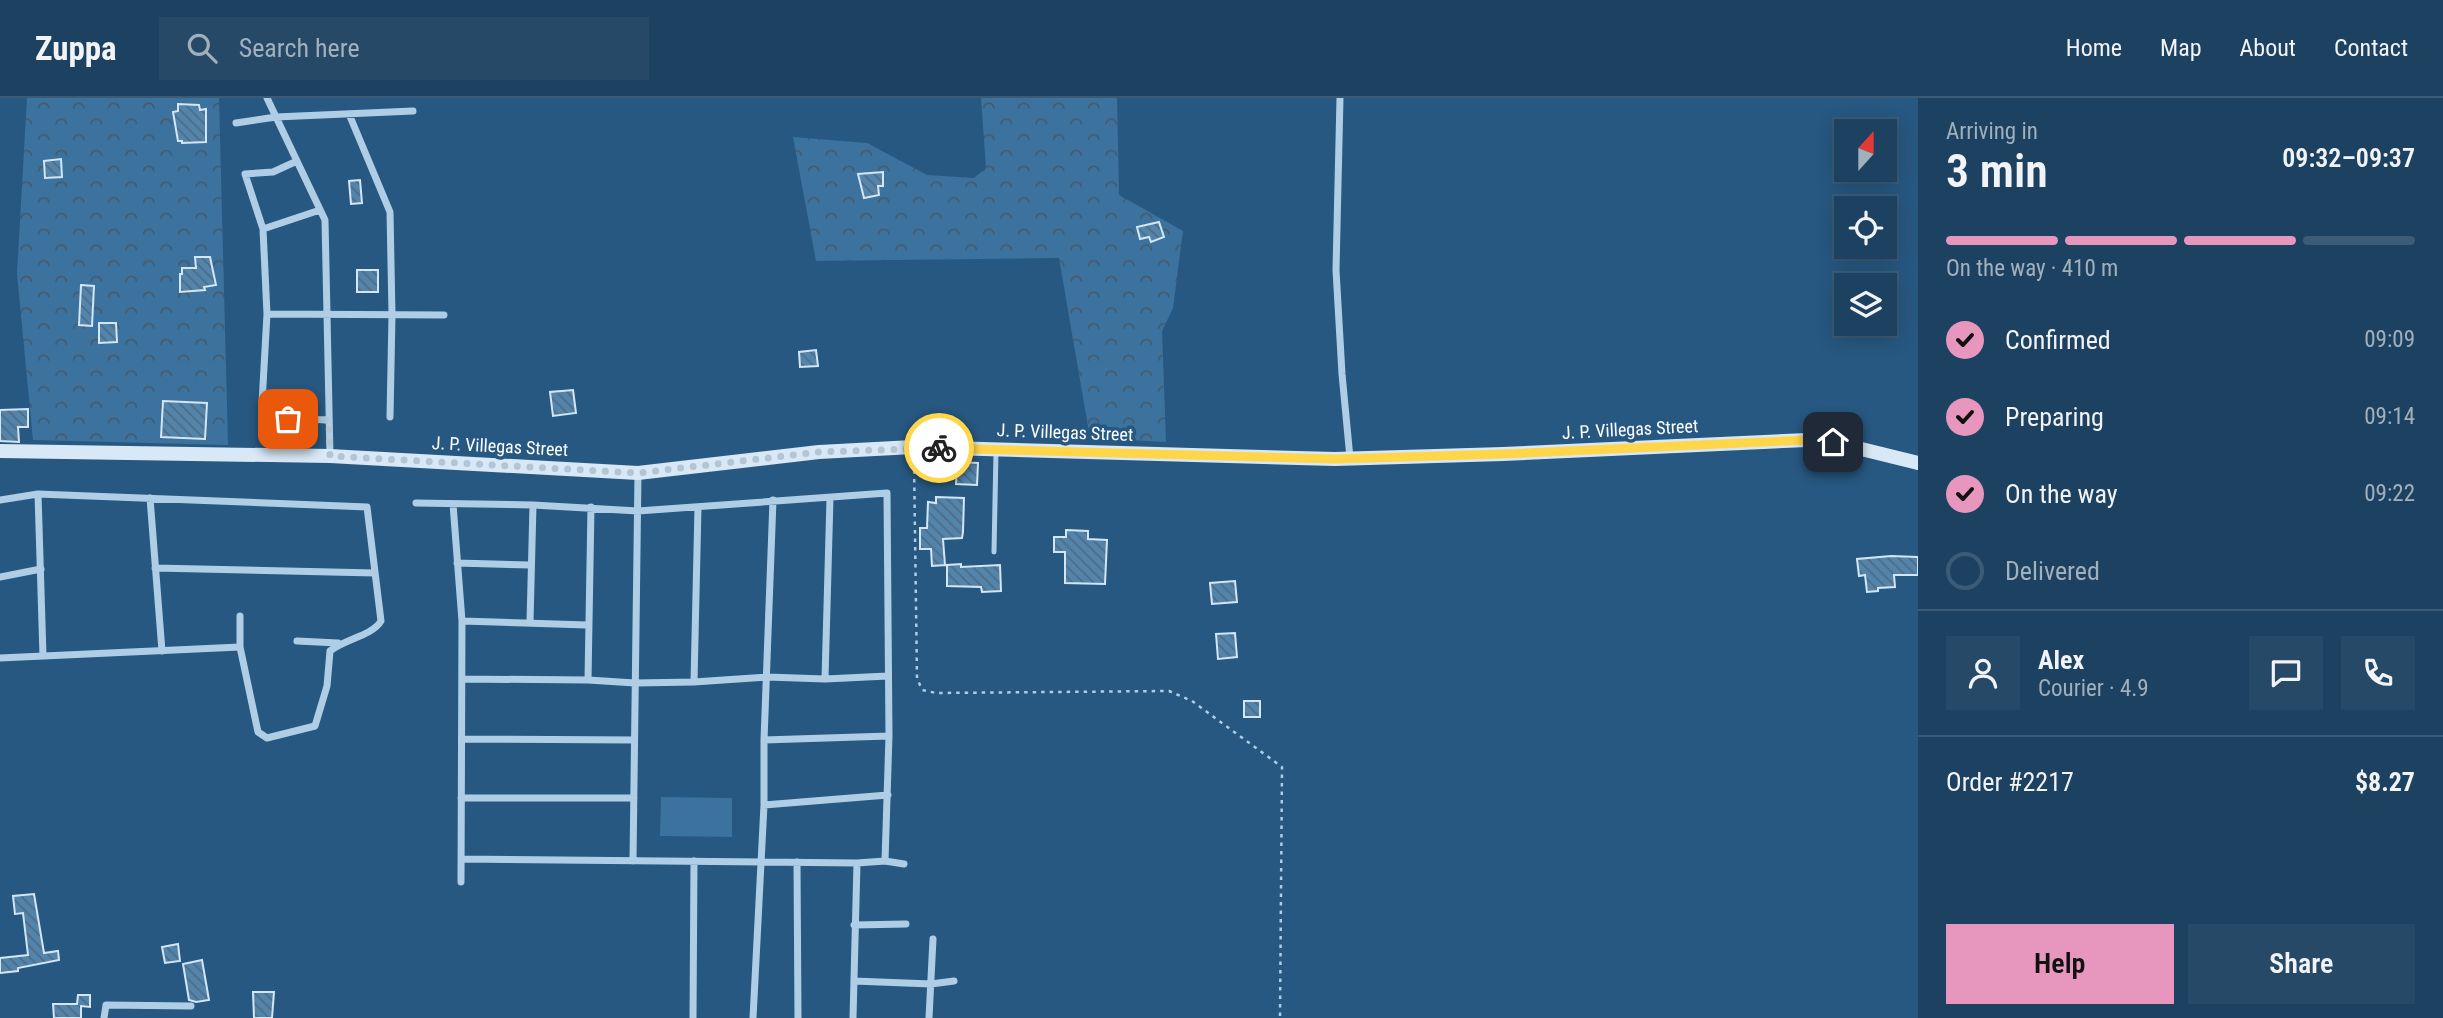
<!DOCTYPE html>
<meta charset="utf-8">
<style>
:root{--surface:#1d4261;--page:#254967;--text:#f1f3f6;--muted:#a0b0bd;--line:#3b5b76;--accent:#e797bd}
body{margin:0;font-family:"Roboto Condensed",sans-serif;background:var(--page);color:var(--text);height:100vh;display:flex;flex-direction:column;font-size:26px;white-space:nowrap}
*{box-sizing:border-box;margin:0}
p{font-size:23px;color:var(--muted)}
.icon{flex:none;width:38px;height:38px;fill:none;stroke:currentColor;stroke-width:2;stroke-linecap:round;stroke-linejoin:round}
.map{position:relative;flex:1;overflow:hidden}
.panel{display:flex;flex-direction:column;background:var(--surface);width:525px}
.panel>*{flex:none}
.needle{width:46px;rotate:21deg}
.fabs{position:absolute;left:1834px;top:21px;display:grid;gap:14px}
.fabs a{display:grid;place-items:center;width:63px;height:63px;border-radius:0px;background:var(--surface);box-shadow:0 4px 18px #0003,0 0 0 2px var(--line);font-size:35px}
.pin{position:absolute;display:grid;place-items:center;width:60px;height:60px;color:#fff;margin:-30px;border-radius:14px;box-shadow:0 4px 10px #0006}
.courier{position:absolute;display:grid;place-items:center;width:70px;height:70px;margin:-35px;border:5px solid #ffd54a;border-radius:50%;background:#fff;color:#222;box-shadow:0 2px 9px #0007}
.overview em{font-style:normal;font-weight:600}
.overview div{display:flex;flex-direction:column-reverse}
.overview{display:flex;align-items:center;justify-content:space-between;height:119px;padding:0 28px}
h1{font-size:46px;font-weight:600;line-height:52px}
.bar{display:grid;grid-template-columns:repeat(4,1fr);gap:10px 7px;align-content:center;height:84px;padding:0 28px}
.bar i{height:9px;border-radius:5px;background:var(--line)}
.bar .active{background:var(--accent)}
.bar p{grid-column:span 4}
.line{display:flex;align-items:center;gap:18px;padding:0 28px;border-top:2px solid var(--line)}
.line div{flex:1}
.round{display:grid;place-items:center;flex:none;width:74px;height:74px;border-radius:0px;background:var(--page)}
ol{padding:0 28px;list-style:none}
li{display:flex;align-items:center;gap:21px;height:77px}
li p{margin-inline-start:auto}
li .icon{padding:7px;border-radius:50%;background:var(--accent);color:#111;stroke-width:4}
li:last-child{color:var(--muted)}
li i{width:38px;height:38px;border:4px solid var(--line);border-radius:50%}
.primary-button{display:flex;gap:14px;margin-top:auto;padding:14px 28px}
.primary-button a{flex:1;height:80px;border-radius:0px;background:var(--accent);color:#111;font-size:28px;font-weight:600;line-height:80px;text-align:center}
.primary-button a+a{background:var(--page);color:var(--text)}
header{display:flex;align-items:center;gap:42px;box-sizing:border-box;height:98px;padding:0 35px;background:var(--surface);border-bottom:2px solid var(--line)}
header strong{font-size:33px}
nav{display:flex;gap:38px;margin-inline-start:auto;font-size:24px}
.search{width:490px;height:63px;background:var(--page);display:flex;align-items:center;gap:18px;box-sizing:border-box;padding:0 24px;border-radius:0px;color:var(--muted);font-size:26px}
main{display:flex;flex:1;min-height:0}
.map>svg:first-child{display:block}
.forest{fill:url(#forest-crowns)}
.park{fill:#3c729e}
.building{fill:url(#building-back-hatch);stroke:#d2e6f5;stroke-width:2}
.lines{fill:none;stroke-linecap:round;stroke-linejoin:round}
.path{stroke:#afcee6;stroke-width:2.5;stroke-dasharray:3.5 5;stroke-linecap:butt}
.lane{stroke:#afcee6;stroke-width:5}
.street{stroke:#afcee6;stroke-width:7}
.secondary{stroke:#d8e8f6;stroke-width:14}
.done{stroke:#b3c5d3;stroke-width:7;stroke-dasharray:0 12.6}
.route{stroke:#ffd54a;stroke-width:9}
.labels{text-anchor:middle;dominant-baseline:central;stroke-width:7;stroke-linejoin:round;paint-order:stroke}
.street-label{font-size:18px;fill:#fff;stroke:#275881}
</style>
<header>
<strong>Zuppa</strong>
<div class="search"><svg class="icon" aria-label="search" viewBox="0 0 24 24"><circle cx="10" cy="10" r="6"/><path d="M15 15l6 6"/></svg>Search here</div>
<nav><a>Home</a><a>Map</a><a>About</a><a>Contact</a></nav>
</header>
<main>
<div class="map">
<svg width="1918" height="920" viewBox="0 0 1918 920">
<defs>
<pattern id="forest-crowns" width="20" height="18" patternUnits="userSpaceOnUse" patternTransform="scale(1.75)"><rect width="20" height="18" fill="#3c729e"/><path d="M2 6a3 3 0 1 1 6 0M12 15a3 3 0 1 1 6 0" fill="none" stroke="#465b6d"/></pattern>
<pattern id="building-back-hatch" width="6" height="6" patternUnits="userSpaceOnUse" patternTransform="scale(1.75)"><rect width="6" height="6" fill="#5384ac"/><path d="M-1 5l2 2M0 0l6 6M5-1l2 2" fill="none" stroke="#506b81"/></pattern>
</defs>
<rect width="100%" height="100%" fill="#275881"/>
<path class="forest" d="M 27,0 L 219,0 L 228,347 L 33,342 L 17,176 Z
M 981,0 L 1117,0 L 1119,97 L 1183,133 L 1173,210 L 1162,233 L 1166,344 L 1090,340 L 1059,160 L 816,163 L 793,39 L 867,45 L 927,77 L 974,80 L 986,70 Z"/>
<path class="park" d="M 661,699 L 732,700 L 732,739 L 660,738 Z"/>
<path class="building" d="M 178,6 L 199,7 L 200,12 L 206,11 L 206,44 L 182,45 L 182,43 L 178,43 L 173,14 L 178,13 Z
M 61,61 L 62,79 L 45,80 L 44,63 Z
M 883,74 L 883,88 L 878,88 L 879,97 L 864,100 L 858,76 Z
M 360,82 L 362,105 L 351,106 L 349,83 Z
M 1159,124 L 1164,139 L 1151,144 L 1149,139 L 1140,141 L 1137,129 Z
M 195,159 L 210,159 L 216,187 L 204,189 L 205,192 L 180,194 L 180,176 L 182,176 L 182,170 L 196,170 Z
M 357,172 L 378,172 L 378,194 L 357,194 Z
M 81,187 L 94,188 L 92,228 L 79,227 Z
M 99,225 L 116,225 L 117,244 L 99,245 Z
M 816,252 L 818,268 L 800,269 L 799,254 Z
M 573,292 L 576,315 L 553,318 L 550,294 Z
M 163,303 L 207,305 L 205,341 L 161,339 Z
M 28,311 L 28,329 L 18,329 L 19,344 L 0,343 L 0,312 Z
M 957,364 L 978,365 L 977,387 L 956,386 Z
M 936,399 L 964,400 L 963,434 L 962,440 L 943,441 L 945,467 L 932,468 L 931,451 L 920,451 L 920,430 L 927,430 L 928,404 L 936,405 Z
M 1066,432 L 1088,433 L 1088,441 L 1107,442 L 1105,486 L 1065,485 L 1065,454 L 1054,454 L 1054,439 L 1066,439 Z
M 1891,458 L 1918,459 L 1918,477 L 1894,477 L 1895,489 L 1878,490 L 1878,493 L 1867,494 L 1865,477 L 1859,478 L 1857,461 Z
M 961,466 L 961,469 L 1000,467 L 1001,493 L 982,494 L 981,489 L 947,488 L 947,467 Z
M 1235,483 L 1237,504 L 1212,506 L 1210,485 Z
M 1235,535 L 1237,559 L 1218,561 L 1216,536 Z
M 1244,603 L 1260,603 L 1260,619 L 1244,619 Z
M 34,796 L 44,855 L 58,853 L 59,862 L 18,870 L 18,873 L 0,875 L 0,860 L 28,857 L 23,815 L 15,816 L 13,798 Z
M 178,846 L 180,863 L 165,865 L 162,849 Z
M 202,862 L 209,902 L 196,904 L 189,902 L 183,866 Z
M 253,894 L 274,894 L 272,920 L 254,920 Z
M 78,897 L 90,897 L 90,909 L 81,908 L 81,920 L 54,920 L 53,906 L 77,906 Z"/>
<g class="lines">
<path class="path" d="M 914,364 L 917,580 L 922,592 L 936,595 L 1169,593 L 1192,603 L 1282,669 L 1280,920"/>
<path class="lane" d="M 994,454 L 996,354"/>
<path class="street" d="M 267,0 L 325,122 L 330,358
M 1340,0 L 1336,172 L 1342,276 L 1350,360
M 349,16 L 390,114 L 392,217 L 390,319
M 236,25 L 276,19 L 413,13
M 297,63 L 273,74 L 245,76 L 263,131 L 267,216 L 262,305 L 268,320 L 329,322
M 263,131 L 320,112
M 267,216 L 444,217
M 38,396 L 43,558
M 150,400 L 162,553
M 0,402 L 38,396 L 367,409 L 381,523 C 372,538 344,541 330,553 L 327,588 L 315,628 L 267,640 L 258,634 L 240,549 L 240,518
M 416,405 L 533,407 L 638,413 L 887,395 L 889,638 L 885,763
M 453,406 L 462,523 L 587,527
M 457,465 L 530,467
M 155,470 L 375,475
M 0,479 L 41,471
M 530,524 L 533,407
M 297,543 L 338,545
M 0,560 L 240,549
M 462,581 L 588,582 L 635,585 L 694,584 L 767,579 L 825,581 L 888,578
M 825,581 L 830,400
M 588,582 L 591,409
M 694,584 L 698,409
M 462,641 L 634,642
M 764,642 L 889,638
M 461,700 L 634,700
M 764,707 L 888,697
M 461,761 L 857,765 L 885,763 L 904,766
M 633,763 L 638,375
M 797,764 L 798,920
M 461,784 L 462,523
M 854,827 L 906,826
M 854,883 L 931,886 L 954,883
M 104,920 L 106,907 L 191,908
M 693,920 L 694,763
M 753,920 L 764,707 L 764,642 L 773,402
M 853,920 L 857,765
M 929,920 L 933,841"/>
<path class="secondary" d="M 0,353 L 330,358 L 638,375 L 819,354 L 913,349 L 1335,361 L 1503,356 L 1807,342 L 1833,344 L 1918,365"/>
</g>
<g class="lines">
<path class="done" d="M 288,321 L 329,322 L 330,358 L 638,375 L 819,354 L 939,350"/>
<path class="route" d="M 939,350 L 1335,361 L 1503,356 L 1807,342 L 1833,344"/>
</g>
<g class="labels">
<g class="street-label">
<text transform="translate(1630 331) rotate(-3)">J. P. Villegas Street</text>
<text transform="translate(1065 334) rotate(2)">J. P. Villegas Street</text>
<text transform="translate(500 348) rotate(3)">J. P. Villegas Street</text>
</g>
</g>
</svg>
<div class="fabs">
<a><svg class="needle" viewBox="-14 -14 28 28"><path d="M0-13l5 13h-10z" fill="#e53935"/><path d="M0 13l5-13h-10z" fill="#a0b0bd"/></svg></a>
<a><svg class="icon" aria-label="locate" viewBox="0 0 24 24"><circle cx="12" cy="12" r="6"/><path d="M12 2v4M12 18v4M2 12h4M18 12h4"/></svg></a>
<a><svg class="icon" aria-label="layers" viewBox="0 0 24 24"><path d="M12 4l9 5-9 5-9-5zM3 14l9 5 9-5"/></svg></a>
</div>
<div class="pin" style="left:288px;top:321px;background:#ea580c"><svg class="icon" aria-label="bag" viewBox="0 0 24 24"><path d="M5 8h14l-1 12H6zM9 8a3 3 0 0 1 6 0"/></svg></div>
<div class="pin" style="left:1833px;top:344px;background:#1f2937"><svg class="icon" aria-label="home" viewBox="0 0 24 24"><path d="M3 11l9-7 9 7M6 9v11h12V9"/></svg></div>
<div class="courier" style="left:939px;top:350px"><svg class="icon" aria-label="bike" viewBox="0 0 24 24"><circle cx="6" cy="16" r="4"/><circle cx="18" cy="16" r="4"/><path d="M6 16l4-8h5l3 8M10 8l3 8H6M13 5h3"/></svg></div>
</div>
<section class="panel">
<div class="overview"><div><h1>3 min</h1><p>Arriving in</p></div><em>09:32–09:37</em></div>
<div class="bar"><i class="active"></i><i class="active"></i><i class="active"></i><i></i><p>On the way · 410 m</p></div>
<ol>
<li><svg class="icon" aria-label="check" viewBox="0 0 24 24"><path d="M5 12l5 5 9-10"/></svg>Confirmed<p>09:09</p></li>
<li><svg class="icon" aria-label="check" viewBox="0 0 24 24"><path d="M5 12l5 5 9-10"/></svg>Preparing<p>09:14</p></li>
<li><svg class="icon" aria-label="check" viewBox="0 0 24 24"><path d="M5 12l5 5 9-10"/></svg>On the way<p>09:22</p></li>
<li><i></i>Delivered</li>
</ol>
<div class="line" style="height:126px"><a class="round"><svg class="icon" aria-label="person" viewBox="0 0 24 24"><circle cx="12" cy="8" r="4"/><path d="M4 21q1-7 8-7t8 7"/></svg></a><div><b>Alex</b><p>Courier · 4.9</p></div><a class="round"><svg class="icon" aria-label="chat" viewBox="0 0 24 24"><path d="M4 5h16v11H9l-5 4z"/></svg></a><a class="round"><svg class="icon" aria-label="phone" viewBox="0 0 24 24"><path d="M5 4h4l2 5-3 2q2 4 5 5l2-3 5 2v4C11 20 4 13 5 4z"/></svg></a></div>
<div class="line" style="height:91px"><div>Order #2217</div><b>$8.27</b></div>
<div class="primary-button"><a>Help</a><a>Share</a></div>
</section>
</main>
